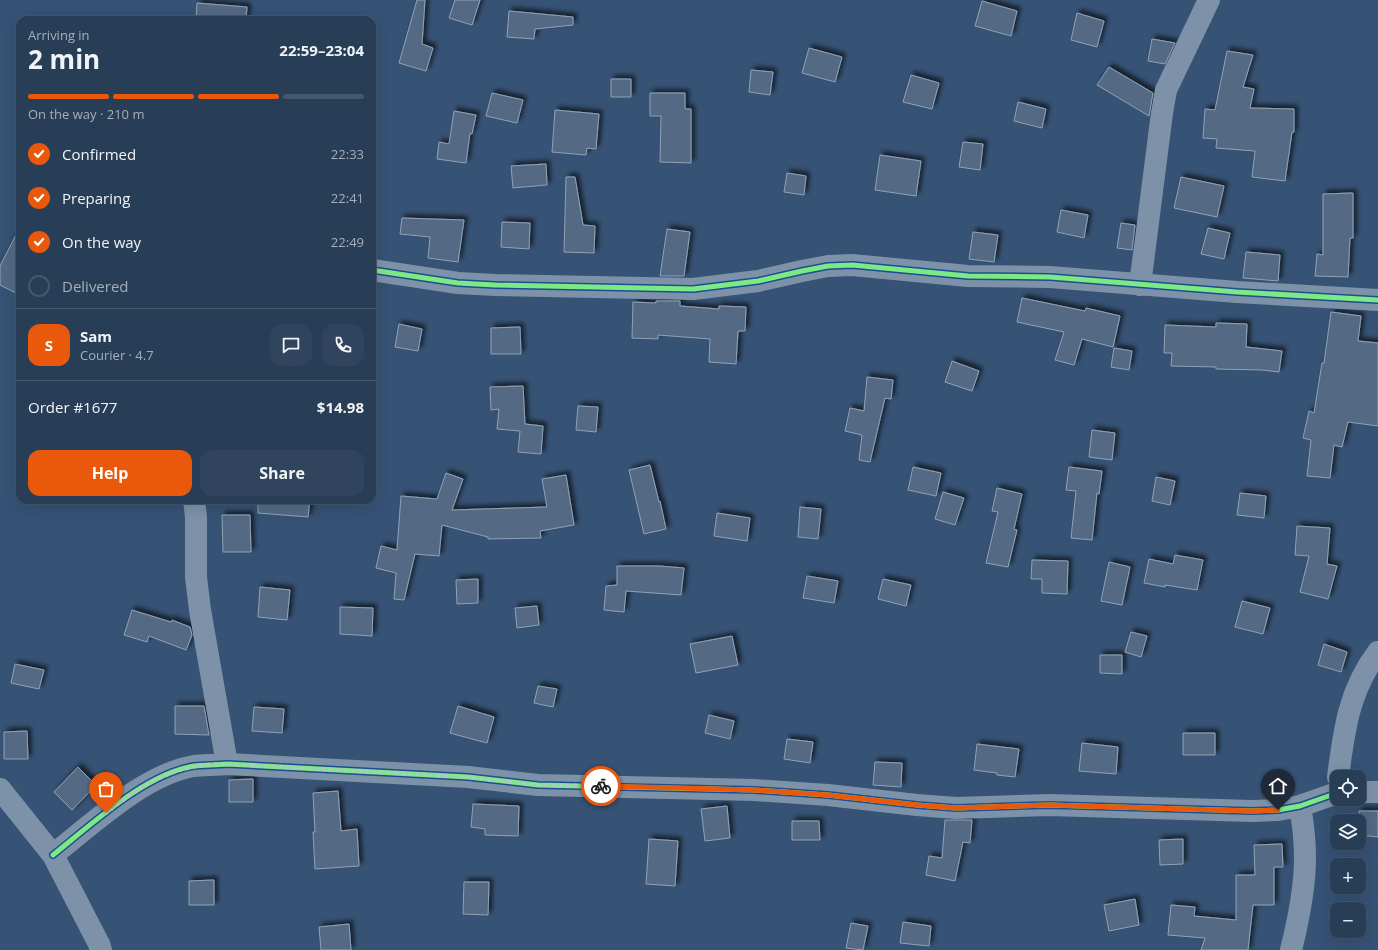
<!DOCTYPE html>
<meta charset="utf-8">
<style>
:root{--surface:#283e57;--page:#30455d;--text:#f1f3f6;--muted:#a5aeba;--line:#44576d;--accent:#ea580c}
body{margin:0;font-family:"Open Sans",sans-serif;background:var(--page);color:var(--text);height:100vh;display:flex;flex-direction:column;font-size:15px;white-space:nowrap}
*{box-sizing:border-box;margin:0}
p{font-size:13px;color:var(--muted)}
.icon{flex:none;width:22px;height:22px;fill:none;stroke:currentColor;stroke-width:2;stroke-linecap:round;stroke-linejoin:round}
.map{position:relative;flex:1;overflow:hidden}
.details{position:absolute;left:16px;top:16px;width:360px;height:488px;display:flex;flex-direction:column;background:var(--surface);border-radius:12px;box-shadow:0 4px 16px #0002,0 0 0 1px var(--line)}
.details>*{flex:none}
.fabs{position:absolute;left:1330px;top:770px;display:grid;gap:8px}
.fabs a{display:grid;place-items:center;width:36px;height:36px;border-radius:8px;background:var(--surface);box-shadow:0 4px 16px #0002,0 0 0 1px var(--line);font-size:20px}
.pin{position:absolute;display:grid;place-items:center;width:34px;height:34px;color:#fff;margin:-41px -17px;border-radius:50% 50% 50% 0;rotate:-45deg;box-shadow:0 0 4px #0007}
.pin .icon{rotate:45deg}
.courier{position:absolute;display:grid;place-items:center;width:40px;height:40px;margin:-20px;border:3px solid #ea580c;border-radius:50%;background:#fff;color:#222;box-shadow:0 1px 5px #0007}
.head em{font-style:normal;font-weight:700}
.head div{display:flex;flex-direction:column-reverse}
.head{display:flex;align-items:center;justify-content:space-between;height:68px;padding:0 12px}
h1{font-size:26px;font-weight:700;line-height:30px}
.bar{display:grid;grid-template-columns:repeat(4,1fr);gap:6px 4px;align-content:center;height:48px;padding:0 12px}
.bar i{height:5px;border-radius:3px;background:var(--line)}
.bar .active{background:var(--accent)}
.bar p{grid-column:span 4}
.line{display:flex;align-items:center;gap:10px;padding:0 12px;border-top:1px solid var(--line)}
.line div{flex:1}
.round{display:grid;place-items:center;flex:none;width:42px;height:42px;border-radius:12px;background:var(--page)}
ol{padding:0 12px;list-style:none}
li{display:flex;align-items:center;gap:12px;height:44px}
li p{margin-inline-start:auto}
li .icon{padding:4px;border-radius:50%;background:var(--accent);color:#fff;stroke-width:4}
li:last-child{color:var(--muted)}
li i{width:22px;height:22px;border:2px solid var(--line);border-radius:50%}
.primary-button{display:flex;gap:8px;margin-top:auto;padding:8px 12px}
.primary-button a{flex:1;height:46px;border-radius:12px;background:var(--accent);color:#fff;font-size:16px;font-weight:700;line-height:46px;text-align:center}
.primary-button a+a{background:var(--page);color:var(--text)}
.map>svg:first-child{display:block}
.building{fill:#526984;stroke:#92a2b6;filter:url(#shadow)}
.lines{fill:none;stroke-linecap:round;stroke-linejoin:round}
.minor{stroke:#7d92a8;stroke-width:22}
.cycleway-casing{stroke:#1b4f8f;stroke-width:8}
.cycleway{stroke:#7ce984;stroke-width:5}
.done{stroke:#b9c2ce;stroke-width:4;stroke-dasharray:0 7.2}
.route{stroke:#ea580c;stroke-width:5}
</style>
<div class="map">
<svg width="1378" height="950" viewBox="0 0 1378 950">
<defs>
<filter id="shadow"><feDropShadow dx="3.5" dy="-3.5" stdDeviation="2" flood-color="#0009"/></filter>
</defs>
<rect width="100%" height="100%" fill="#365274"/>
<path class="building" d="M 417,0 L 425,0 L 422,44 L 433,48 L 426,71 L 399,63 Z
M 455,0 L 480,0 L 472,25 L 449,18 Z
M 982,1 L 1017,11 L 1011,36 L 975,26 Z
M 197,3 L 247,7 L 246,20 L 196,20 Z
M 509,11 L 573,17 L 573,25 L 535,29 L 534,39 L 507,37 Z
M 1077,13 L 1104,21 L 1097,47 L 1071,40 Z
M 1152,39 L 1175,43 L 1165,64 L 1148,61 Z
M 809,48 L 842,57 L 835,82 L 802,73 Z
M 1227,51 L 1253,55 L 1243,87 L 1254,89 L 1250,108 L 1294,109 L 1294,132 L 1292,132 L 1285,181 L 1252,177 L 1255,151 L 1216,148 L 1217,139 L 1203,138 L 1205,109 L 1215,110 Z
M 1109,67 L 1153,93 L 1149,116 L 1097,85 Z
M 751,70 L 773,72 L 770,95 L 749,92 Z
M 911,75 L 939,83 L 932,109 L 903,102 Z
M 611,79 L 631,79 L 631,97 L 611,97 Z
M 492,93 L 523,100 L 517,123 L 486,116 Z
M 650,93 L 685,93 L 685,109 L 691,109 L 691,163 L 660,162 L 661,116 L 650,116 Z
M 1018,102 L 1046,109 L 1042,128 L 1014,121 Z
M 555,110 L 599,114 L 596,149 L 587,148 L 586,155 L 552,152 Z
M 454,111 L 476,115 L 472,134 L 470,133 L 466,163 L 437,159 L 439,142 L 449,144 Z
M 963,142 L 983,144 L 980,170 L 959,167 Z
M 880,155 L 921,161 L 916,196 L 875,190 Z
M 546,164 L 547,185 L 513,188 L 511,166 Z
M 787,173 L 806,176 L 804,195 L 784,192 Z
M 566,177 L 575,177 L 583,225 L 595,226 L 594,253 L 564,252 Z
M 1181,177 L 1224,186 L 1217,217 L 1174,208 Z
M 1353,193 L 1353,238 L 1350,238 L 1348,277 L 1315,276 L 1317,254 L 1323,255 L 1323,194 Z
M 1061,210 L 1088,215 L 1084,238 L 1057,232 Z
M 402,218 L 464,220 L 458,262 L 428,258 L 430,237 L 400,234 Z
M 502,222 L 530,223 L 529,249 L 501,247 Z
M 1121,223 L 1135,225 L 1132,250 L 1117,248 Z
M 20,227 L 20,295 L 0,285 L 0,266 Z
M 1208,228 L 1230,233 L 1224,259 L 1201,254 Z
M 667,229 L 690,232 L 684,276 L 660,276 Z
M 973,232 L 998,235 L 994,262 L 969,259 Z
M 1246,252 L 1280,255 L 1278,281 L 1243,278 Z
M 1022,298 L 1085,311 L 1086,308 L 1120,316 L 1113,347 L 1082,339 L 1074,365 L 1055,360 L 1064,332 L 1017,322 Z
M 656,301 L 680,301 L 680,306 L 719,309 L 719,306 L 746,307 L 745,331 L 738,331 L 736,364 L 709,362 L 710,339 L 658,335 L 658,339 L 632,338 L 633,302 L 656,303 Z
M 1331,312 L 1361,316 L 1358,341 L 1378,343 L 1378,426 L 1348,422 L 1342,447 L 1334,445 L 1330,478 L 1307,476 L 1311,440 L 1303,438 L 1309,411 L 1314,413 L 1322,363 L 1324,363 Z
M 1216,323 L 1247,324 L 1246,347 L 1282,351 L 1279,372 L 1262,370 L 1216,369 L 1216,367 L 1171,366 L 1172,353 L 1164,353 L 1165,325 L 1216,327 Z
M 399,324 L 422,329 L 418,351 L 395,347 Z
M 520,327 L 521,354 L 491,354 L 491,328 Z
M 1114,348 L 1132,351 L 1129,370 L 1111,367 Z
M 952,361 L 979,371 L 972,391 L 945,382 Z
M 867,377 L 893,380 L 891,399 L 885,398 L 870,462 L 859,460 L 862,435 L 845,431 L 850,408 L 864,411 Z
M 523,386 L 525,424 L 543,426 L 541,454 L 518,452 L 520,431 L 497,429 L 499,409 L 491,410 L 490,387 Z
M 578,406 L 598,407 L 596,432 L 576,430 Z
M 1092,430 L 1115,433 L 1112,460 L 1089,457 Z
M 650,465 L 659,502 L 660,501 L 666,529 L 644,534 L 629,470 Z
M 913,467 L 941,473 L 936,496 L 908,490 Z
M 1069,467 L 1102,471 L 1099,494 L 1097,493 L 1092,540 L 1071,538 L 1076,491 L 1066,490 Z
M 446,473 L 463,479 L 452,510 L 547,507 L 542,479 L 566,475 L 574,525 L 540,531 L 541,538 L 488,539 L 488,537 L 442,525 L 439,556 L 415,554 L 404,600 L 394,599 L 396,573 L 376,568 L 381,546 L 397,550 L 401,496 L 437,499 Z
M 1156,477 L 1175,481 L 1170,505 L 1152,501 Z
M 997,488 L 1022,494 L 1014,529 L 1017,530 L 1008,567 L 986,563 L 998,512 L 992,511 Z
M 943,492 L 964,498 L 955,525 L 935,519 Z
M 1240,493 L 1266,496 L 1264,518 L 1237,515 Z
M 258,500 L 310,500 L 308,517 L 258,513 Z
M 800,507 L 821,509 L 818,539 L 798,537 Z
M 717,513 L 750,518 L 747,541 L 714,536 Z
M 222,515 L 250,515 L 251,552 L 223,552 Z
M 1297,526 L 1330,528 L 1327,564 L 1337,566 L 1328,599 L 1300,592 L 1309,556 L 1295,555 Z
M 1175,555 L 1203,560 L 1197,590 L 1165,585 L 1165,587 L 1144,583 L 1149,559 L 1173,564 Z
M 1032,560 L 1068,561 L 1067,594 L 1042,593 L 1042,579 L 1031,579 Z
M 1109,562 L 1130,567 L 1122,605 L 1101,601 Z
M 617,566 L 659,566 L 684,568 L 681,595 L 626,591 L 624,612 L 604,610 L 606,586 L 617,585 Z
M 807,576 L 838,581 L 834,603 L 803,598 Z
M 478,579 L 478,603 L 457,604 L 456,580 Z
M 883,579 L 911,585 L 906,606 L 878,599 Z
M 260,587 L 290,590 L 287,620 L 258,617 Z
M 1242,601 L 1270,608 L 1263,634 L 1235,627 Z
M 537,606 L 539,625 L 517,628 L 515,608 Z
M 340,607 L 373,608 L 372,636 L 340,634 Z
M 132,610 L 171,622 L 172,620 L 190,627 L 192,635 L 186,650 L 149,636 L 147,642 L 124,635 Z
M 1131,632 L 1147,636 L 1141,657 L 1125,652 Z
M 732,636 L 738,665 L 696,673 L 690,644 Z
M 1324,644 L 1347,652 L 1341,672 L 1318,665 Z
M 1100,655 L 1122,655 L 1122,674 L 1100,673 Z
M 15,664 L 44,670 L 39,689 L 11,683 Z
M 538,686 L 557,689 L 553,707 L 534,703 Z
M 175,706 L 204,706 L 209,735 L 175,734 Z
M 458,706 L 494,717 L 487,743 L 450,733 Z
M 254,707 L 284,709 L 282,733 L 252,731 Z
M 709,715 L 734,721 L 730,739 L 705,733 Z
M 27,731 L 28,759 L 4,759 L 4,732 Z
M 1183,733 L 1215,733 L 1215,755 L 1183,755 Z
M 787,739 L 813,742 L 810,763 L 784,759 Z
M 1082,743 L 1118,747 L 1116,774 L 1079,771 Z
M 977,744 L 1019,749 L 1015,777 L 997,775 L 997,773 L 974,770 Z
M 875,762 L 902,763 L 901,787 L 873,785 Z
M 78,767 L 96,785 L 72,810 L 54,792 Z
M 253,779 L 253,802 L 229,802 L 229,780 Z
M 338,791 L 341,831 L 357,829 L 359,866 L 315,869 L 313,832 L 315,832 L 313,793 Z
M 473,804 L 519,806 L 518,836 L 485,835 L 485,829 L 471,827 Z
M 727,806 L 730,838 L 705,841 L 701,809 Z
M 1359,811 L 1378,811 L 1378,837 L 1359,835 Z
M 945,820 L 972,820 L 970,843 L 963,842 L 955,881 L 926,875 L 929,856 L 942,858 Z
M 792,821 L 819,821 L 820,840 L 792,840 Z
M 649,839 L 678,841 L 675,886 L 646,884 Z
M 1183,839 L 1183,864 L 1160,865 L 1159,840 Z
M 1282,844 L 1283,867 L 1274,867 L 1274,905 L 1253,905 L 1248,950 L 1201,950 L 1205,938 L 1168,935 L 1171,905 L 1195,907 L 1194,916 L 1236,920 L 1236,875 L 1255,875 L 1254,845 Z
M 214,880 L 214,905 L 189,905 L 189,881 Z
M 464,882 L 489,882 L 488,915 L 463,914 Z
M 1135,899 L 1139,925 L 1109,931 L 1104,905 Z
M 903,922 L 931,926 L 929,946 L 900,943 Z
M 851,923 L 868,926 L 863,950 L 846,948 Z
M 349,924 L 351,950 L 321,950 L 319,927 Z"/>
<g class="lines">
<path class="minor" d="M 372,270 L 458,283 L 495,285 L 693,289 L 758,281 L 802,271 L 828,266 L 852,265 L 968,276 L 1050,277 L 1237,292 L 1378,300
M 1140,285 L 1162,113 L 1166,90 L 1209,0
M 194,500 L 196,517 L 196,577 L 200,610 L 227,764
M 1338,777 C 1344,730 1349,690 1378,652
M 0,789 L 53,855 L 99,944 L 101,950
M 1359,792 L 1378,792
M 53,855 C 92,824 145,774 194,766 C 204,765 216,765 227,764 L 468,777 L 538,785 L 754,790 L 828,795 L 917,805 L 956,808 L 1049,805 L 1252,811 L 1278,810 L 1300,806 L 1337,793
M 1291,950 C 1298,922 1305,888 1305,858 C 1305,841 1303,823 1300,806"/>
<g class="cycleway-casing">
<path id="cycleway" d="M 372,270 L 458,283 L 495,285 L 693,289 L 758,281 L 802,271 L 828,266 L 852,265 L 968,276 L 1050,277 L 1237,292 L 1378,300
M 53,855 C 92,824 145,774 194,766 C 204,765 216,765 227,764 L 468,777 L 538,785 L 754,790 L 828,795 L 917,805 L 956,808 L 1049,805 L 1252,811 L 1278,810 L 1300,806 L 1337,793"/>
</g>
<use href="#cycleway" class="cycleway"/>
</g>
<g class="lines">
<path class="done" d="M 106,813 C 132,793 159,773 193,767 C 208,763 226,764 242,765 L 468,777 L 538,785 L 601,786"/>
<path class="route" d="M 601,786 L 754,790 L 828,795 L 917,805 L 956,808 L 1049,805 L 1252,811 L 1278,810"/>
</g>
</svg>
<div class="fabs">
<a><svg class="icon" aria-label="locate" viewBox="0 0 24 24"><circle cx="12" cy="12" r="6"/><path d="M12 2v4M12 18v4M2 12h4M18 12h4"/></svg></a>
<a><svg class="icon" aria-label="layers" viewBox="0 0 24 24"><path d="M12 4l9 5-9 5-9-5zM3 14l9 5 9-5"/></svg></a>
<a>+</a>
<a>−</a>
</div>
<div class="pin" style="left:106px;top:813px;background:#ea580c"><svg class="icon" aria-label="bag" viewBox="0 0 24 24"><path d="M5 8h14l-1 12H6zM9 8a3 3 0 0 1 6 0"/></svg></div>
<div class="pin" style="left:1278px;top:810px;background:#1f2937"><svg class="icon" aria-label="home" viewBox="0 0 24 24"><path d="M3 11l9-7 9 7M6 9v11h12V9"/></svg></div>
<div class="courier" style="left:601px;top:786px"><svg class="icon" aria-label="bike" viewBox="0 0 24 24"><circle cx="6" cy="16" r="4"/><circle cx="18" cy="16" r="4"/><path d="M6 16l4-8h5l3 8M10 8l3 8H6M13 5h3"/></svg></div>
<section class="details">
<div class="head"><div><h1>2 min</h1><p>Arriving in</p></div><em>22:59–23:04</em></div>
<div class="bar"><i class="active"></i><i class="active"></i><i class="active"></i><i></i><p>On the way · 210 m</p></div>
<ol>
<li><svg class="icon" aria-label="check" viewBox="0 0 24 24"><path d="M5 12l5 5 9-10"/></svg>Confirmed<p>22:33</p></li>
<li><svg class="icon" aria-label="check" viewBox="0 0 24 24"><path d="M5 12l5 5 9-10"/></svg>Preparing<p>22:41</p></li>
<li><svg class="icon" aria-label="check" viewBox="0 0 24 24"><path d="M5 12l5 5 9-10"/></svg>On the way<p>22:49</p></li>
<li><i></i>Delivered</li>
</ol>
<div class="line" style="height:72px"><b class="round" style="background:var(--accent);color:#fff">S</b><div><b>Sam</b><p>Courier · 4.7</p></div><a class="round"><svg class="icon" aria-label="chat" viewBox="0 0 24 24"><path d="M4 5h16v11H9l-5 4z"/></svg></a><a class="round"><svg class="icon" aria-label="phone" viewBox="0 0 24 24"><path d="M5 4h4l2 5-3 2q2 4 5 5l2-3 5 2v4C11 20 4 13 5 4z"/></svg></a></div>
<div class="line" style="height:52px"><div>Order #1677</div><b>$14.98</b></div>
<div class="primary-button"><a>Help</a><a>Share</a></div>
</section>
</div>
